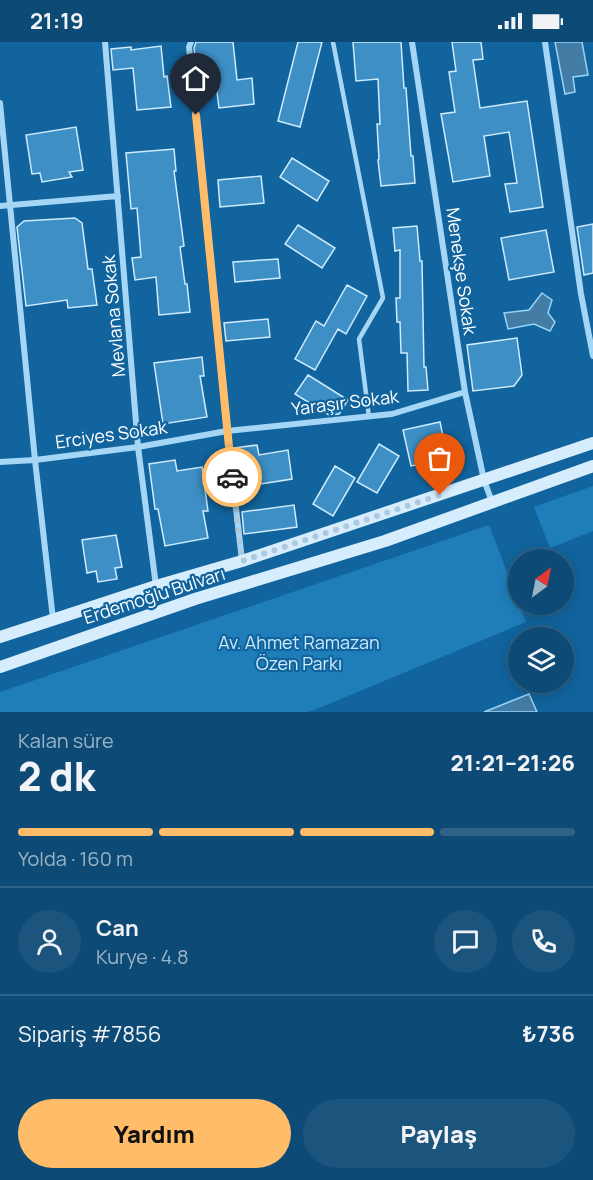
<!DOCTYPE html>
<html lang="tr">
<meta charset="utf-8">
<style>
:root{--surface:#0d4b76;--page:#1b557e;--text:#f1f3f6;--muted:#9ab3c5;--line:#2d6388;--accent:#ffbd6a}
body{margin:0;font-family:Manrope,sans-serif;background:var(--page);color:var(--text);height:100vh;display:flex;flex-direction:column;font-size:22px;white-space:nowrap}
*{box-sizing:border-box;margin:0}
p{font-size:20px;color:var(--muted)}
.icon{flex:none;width:33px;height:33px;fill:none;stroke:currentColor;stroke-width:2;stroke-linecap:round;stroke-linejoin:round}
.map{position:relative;height:670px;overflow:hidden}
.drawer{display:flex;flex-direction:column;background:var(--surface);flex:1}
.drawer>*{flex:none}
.needle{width:39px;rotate:32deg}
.tools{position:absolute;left:508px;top:507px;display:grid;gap:12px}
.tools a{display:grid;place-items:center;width:66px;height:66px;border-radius:50%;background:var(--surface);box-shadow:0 3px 15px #0003,0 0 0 2px var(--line);font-size:30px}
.pin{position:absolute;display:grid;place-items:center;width:51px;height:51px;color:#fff;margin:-62px -26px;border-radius:50% 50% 50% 0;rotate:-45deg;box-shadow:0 0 6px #0007}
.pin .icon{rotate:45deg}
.courier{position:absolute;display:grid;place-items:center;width:60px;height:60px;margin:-30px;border:4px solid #ffbd6a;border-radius:50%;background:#fff;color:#222;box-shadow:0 2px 8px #0007}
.summary em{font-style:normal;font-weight:800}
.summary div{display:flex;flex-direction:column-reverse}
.summary{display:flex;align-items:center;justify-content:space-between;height:102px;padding:0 18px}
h1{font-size:39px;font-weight:800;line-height:45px}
.bar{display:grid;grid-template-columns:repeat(4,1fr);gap:9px 6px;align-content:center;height:72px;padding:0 18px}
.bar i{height:8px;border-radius:4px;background:var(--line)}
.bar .on{background:var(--accent)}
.bar p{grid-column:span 4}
.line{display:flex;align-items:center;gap:15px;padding:0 18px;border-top:2px solid var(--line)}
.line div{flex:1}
.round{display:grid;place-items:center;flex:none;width:63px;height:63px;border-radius:32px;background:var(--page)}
.button{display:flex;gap:12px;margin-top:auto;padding:12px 18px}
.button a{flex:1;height:69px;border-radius:36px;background:var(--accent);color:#111;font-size:24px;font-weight:800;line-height:69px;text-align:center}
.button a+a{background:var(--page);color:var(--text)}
.status{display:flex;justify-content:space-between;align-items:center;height:42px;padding:0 30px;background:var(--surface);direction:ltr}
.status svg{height:16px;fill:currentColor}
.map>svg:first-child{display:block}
.green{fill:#1f7eba}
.water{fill:#437da5;stroke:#98d3f8;stroke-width:1.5}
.building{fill:#3e8fc5;stroke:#ceebfe;stroke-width:1.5}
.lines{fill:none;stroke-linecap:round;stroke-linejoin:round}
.service{stroke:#a6d6f5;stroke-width:4.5}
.minor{stroke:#a6d6f5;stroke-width:6}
.secondary{stroke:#d6edfd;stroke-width:12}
.done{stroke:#acc9dd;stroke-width:6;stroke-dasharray:0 10.8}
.route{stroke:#ffbd6a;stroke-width:8}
.labels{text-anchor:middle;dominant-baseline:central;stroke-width:4.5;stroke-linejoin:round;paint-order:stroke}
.street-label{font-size:18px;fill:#fff;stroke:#11649d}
.park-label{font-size:18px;fill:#ceebfe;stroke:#11649d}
</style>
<div class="status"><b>21:19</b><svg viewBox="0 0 49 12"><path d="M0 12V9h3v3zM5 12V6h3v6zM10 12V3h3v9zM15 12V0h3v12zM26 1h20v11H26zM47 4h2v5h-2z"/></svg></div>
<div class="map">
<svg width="593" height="670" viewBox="0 0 593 670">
<rect width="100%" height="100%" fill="#11649d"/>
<path class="green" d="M 593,444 L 593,489 L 550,506 L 534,465 Z
M 489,483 L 526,580 L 324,664 L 308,670 L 0,670 L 0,650 Z"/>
<path class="water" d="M 555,0 L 582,0 L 588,33 L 573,35 L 575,50 L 565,52 Z
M 542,251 L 552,258 L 548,271 L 555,280 L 550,289 L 534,282 L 508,287 L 504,271 L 529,268 Z
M 529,652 L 537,670 L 484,670 Z"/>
<path class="building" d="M 196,0 L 233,0 L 237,38 L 252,36 L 254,62 L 219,66 L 214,27 L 197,29 L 194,6 Z
M 298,0 L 322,0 L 300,85 L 278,79 Z
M 353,0 L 401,0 L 404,46 L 406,46 L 411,114 L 413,114 L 415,141 L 381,144 L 378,118 L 379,117 L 377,82 L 380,82 L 378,37 L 356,39 Z
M 452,0 L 481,0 L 483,17 L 473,18 L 480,66 L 527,59 L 543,165 L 510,170 L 505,142 L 517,141 L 509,90 L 484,94 L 490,134 L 453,140 L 441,72 L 455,70 L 449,30 L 456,29 Z
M 161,4 L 164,35 L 167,34 L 171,65 L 137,68 L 133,26 L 113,28 L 111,7 L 131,5 L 131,8 Z
M 76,85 L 83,128 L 69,130 L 72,135 L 42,140 L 40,131 L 32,132 L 26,93 Z
M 174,107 L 176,129 L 174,129 L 184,204 L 180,205 L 185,242 L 187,242 L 190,270 L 159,273 L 156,235 L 135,238 L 132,216 L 141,215 L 137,166 L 131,167 L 126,111 Z
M 292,116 L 329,139 L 317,159 L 280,135 Z
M 261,134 L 264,161 L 220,165 L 218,138 Z
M 75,176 L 82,181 L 88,227 L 92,227 L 97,263 L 68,266 L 67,258 L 26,264 L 17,185 L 24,179 Z
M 593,182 L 593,231 L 584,233 L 577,185 Z
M 298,183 L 335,206 L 322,226 L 285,202 Z
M 417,184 L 420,219 L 422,219 L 424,325 L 426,325 L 428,348 L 408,349 L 407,311 L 401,311 L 400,280 L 397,280 L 396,256 L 400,256 L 400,208 L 395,209 L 393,186 Z
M 546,188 L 554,230 L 509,238 L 501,196 Z
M 278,217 L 280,236 L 235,240 L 233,220 Z
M 347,243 L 367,254 L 346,292 L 338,287 L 315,328 L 295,317 L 316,279 L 324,284 Z
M 268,277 L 270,295 L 226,299 L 224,281 Z
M 517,296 L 522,333 L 514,344 L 473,349 L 467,303 Z
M 202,315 L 204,334 L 200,334 L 207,375 L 163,382 L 154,321 Z
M 308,333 L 348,358 L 339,372 L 329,373 L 295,352 Z
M 440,380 L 448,417 L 411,424 L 403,388 Z
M 379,402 L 399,414 L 377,451 L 357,440 Z
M 257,403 L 259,413 L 288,408 L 292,437 L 241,445 L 234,406 Z
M 175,418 L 177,429 L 202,425 L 208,469 L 203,469 L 208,496 L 165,504 L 158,467 L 155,467 L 149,422 Z
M 335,424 L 355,436 L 333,474 L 313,462 Z
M 294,463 L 297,485 L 244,492 L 242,470 Z
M 116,493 L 122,525 L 115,526 L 117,537 L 98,540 L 96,529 L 87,531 L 82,498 Z"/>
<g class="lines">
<path class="service" d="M 333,0 L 383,256 L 359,297 L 369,375"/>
<path class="minor" d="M 105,0 L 138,405 L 156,544
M 191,0 L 189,5 L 227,389 L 242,518
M 412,0 L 465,350 L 484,438 L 492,460
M 545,0 L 581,252 L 593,314
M 0,61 L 35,418 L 53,577
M 0,164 L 118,154
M 0,420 L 35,418 L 138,405 L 227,389 L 392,372 L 465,350"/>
<path class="secondary" d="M 0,595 L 156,544 L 242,519 L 593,401
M 0,625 L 195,557 L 385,499 L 593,424"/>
</g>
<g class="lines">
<path class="done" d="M 232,435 L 242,519 L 440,453"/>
<path class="route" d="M 196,73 L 232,435"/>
</g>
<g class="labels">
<g class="street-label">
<text transform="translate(462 229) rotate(82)">Menekşe Sokak</text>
<text transform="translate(113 274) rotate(-95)">Mevlana Sokak</text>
<text transform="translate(345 360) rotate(-7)">Yaraşır Sokak</text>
<text transform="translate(111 392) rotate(-8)">Erciyes Sokak</text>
<text transform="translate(154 553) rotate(-18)">Erdemoğlu Bulvarı</text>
</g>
<g class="park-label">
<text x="299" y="600">Av. Ahmet Ramazan<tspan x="299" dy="21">Özen Parkı</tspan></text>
</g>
</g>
</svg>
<div class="tools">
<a><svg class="needle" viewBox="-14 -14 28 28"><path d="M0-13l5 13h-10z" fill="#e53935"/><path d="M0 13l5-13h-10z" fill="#9ab3c5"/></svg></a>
<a><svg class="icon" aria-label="layers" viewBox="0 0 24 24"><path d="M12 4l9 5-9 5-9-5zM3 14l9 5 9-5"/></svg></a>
</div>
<div class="pin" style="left:440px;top:453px;background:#ea580c"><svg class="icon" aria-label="bag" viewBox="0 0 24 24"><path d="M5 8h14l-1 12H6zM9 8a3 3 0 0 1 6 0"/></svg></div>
<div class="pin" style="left:196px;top:73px;background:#1f2937"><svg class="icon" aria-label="home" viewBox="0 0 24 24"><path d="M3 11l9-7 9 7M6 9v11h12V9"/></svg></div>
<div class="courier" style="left:232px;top:435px"><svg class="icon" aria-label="car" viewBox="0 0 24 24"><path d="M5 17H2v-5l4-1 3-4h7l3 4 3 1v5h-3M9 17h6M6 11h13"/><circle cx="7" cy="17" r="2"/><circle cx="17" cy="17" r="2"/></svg></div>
</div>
<section class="drawer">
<div class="summary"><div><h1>2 dk</h1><p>Kalan süre</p></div><em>21:21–21:26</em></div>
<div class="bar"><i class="on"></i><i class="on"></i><i class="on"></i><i></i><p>Yolda · 160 m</p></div>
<div class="line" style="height:108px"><a class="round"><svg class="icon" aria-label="person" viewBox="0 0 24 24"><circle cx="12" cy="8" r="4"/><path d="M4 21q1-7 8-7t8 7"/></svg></a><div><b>Can</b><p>Kurye · 4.8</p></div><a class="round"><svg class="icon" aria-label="chat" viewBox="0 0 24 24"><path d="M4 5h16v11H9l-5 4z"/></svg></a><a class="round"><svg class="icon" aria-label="phone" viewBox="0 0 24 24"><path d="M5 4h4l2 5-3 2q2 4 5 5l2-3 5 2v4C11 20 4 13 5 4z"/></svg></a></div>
<div class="line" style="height:78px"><div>Sipariş #7856</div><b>₺736</b></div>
<div class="button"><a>Yardım</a><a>Paylaş</a></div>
</section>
